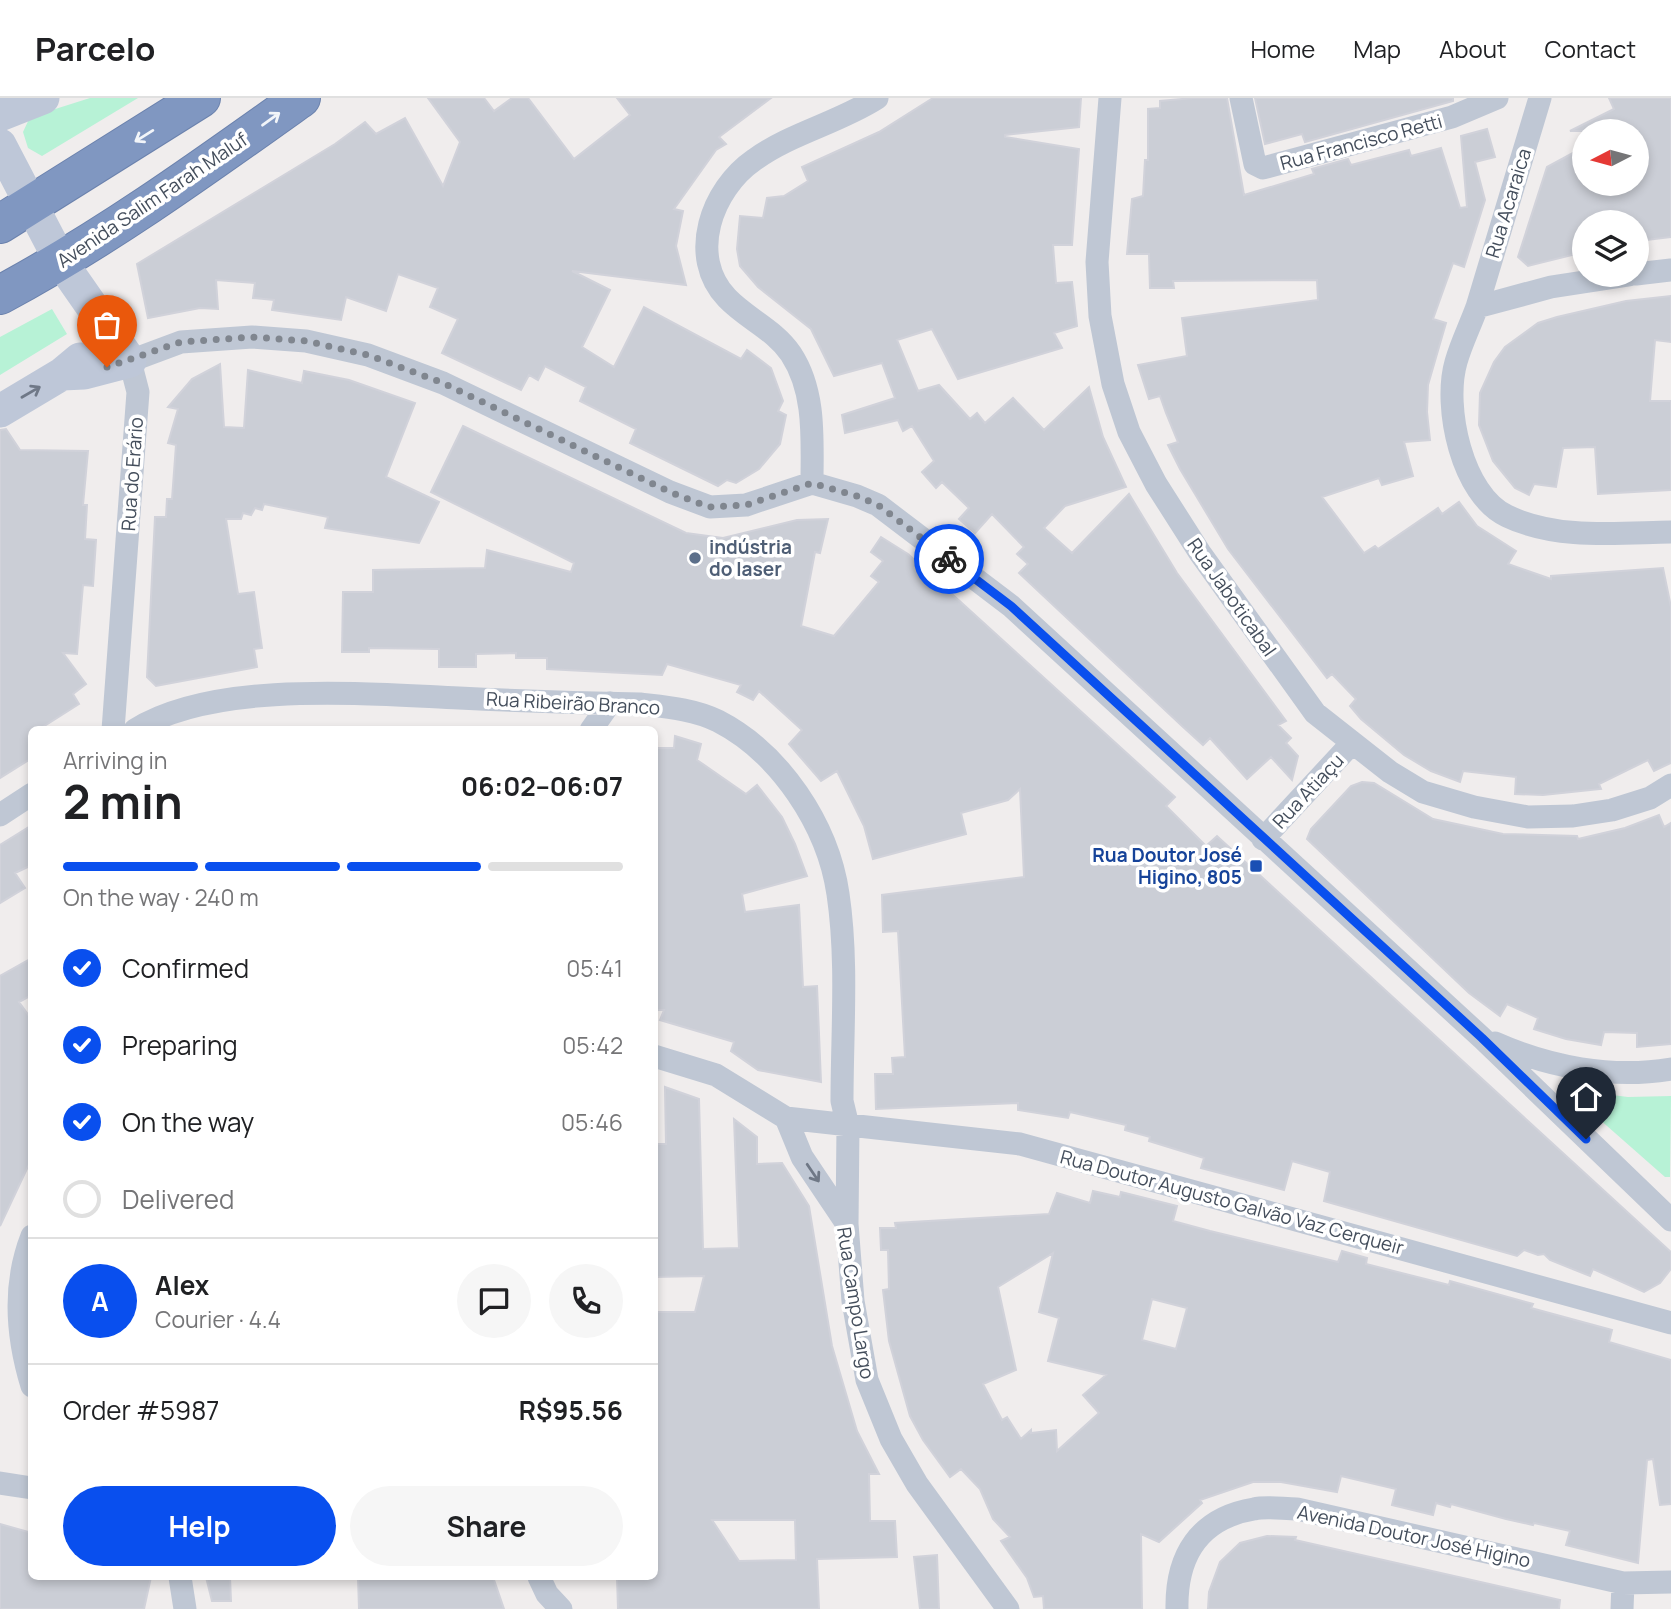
<!DOCTYPE html>
<meta charset="utf-8">
<style>
:root{--surface:#fff;--page:#f6f6f6;--text:#202124;--muted:#757577;--line:#e0e0e0;--accent:#094fee}
body{margin:0;font-family:Manrope,sans-serif;background:var(--page);color:var(--text);height:100vh;display:flex;flex-direction:column;font-size:26px;white-space:nowrap}
*{box-sizing:border-box;margin:0}
p{font-size:23px;color:var(--muted)}
.icon{flex:none;width:38px;height:38px;fill:none;stroke:currentColor;stroke-width:2;stroke-linecap:round;stroke-linejoin:round}
.map{position:relative;flex:1;overflow:hidden}
.panel{position:absolute;left:28px;top:628px;width:630px;height:854px;display:flex;flex-direction:column;background:var(--surface);border-radius:10px;box-shadow:0 4px 10px #0003}
.panel>*{flex:none}
.needle{width:46px;rotate:264deg}
.controls{position:absolute;left:1572px;top:21px;display:grid;gap:14px}
.controls a{display:grid;place-items:center;width:77px;height:77px;border-radius:50%;background:var(--surface);box-shadow:0 4px 10px #0003;font-size:35px}
.pin{position:absolute;display:grid;place-items:center;width:60px;height:60px;color:#fff;margin:-72px -30px;border-radius:50% 50% 50% 0;rotate:-45deg;box-shadow:0 0 7px #0007}
.pin .icon{rotate:45deg}
.courier{position:absolute;display:grid;place-items:center;width:70px;height:70px;margin:-35px;border:5px solid #094fee;border-radius:50%;background:#fff;color:#222;box-shadow:0 2px 9px #0007}
.overview em{font-style:normal;font-weight:700}
.overview div{display:flex;flex-direction:column-reverse}
.overview{display:flex;align-items:center;justify-content:space-between;height:119px;padding:0 35px}
h1{font-size:46px;font-weight:700;line-height:52px}
.bar{display:grid;grid-template-columns:repeat(4,1fr);gap:10px 7px;align-content:center;height:84px;padding:0 35px}
.bar i{height:9px;border-radius:5px;background:var(--line)}
.bar .current{background:var(--accent)}
.bar p{grid-column:span 4}
.line{display:flex;align-items:center;gap:18px;padding:0 35px;border-top:2px solid var(--line)}
.line div{flex:1}
.round{display:grid;place-items:center;flex:none;width:74px;height:74px;border-radius:37px;background:var(--page)}
ol{padding:0 35px;list-style:none}
li{display:flex;align-items:center;gap:21px;height:77px}
li p{margin-inline-start:auto}
li .icon{padding:7px;border-radius:50%;background:var(--accent);color:#fff;stroke-width:4}
li:last-child{color:var(--muted)}
li i{width:38px;height:38px;border:4px solid var(--line);border-radius:50%}
.button{display:flex;gap:14px;margin-top:auto;padding:14px 35px}
.button a{flex:1;height:80px;border-radius:42px;background:var(--accent);color:#fff;font-size:28px;font-weight:700;line-height:80px;text-align:center}
.button a+a{background:var(--page);color:var(--text)}
header{display:flex;align-items:center;gap:42px;box-sizing:border-box;height:98px;padding:0 35px;background:var(--surface);border-bottom:2px solid var(--line)}
header strong{font-size:33px}
nav{display:flex;gap:38px;margin-inline-start:auto;font-size:24px}
.map>svg:first-child{display:block}
.green{fill:#b7f2d6}
.building{fill:#cbced6;stroke:#d1d2da;stroke-width:2;fill-rule:evenodd}
.lines{fill:none;stroke-linecap:round;stroke-linejoin:round}
.highway-casing{stroke:#6b82ad;stroke-width:40}
.street{stroke:#bfc7d4;stroke-width:23}
.secondary{stroke:#bec7d8;stroke-width:33}
.highway{stroke:#8097c1;stroke-width:38}
.oneway{stroke:#f2f5f9}
.oneway2{stroke:#6f7887}
.oneway3{stroke:#6f7886}
.done{stroke:#80868f;stroke-width:7;stroke-dasharray:0 12.6}
.route{stroke:#094fee;stroke-width:9}
.service-dot{fill:#5c6f8a;stroke:#fff;stroke-width:2.5}
.transit-dot{fill:#1a4fb4;stroke:#fff;stroke-width:2.5}
.labels{text-anchor:middle;dominant-baseline:central;stroke-width:7;stroke-linejoin:round;paint-order:stroke}
.street-label{font-size:19px;fill:#444e5c;stroke:#fff}
.service-label{font-size:19px;font-weight:bold;fill:#4e5e75;stroke:#fff;text-anchor:start}
.transit-label{font-size:19px;font-weight:bold;fill:#164399;stroke:#fff;text-anchor:end}
</style>
<header>
<strong>Parcelo</strong>
<nav><a>Home</a><a>Map</a><a>About</a><a>Contact</a></nav>
</header>
<div class="map">
<svg width="1671" height="1511" viewBox="0 0 1671 1511">
<rect width="100%" height="100%" fill="#f0eded"/>
<path class="green" d="M 90,0 L 138,0 L 42,58 L 28,50 L 23,34 L 30,19 Z
M 52,211 L 67,236 L 0,277 L 0,239 Z
M 1588,994 L 1628,999 L 1671,998 L 1670,1079 L 1665,1079 L 1590,1013 L 1581,998 Z"/>
<path class="building" d="M 428,0 L 484,0 L 494,13 L 512,0 L 528,0 L 574,61 L 630,17 L 617,0 L 771,0 L 719,39 L 726,46 L 716,52 L 674,111 L 683,113 L 676,148 L 686,187 L 572,173 L 610,192 L 582,249 L 614,269 L 644,209 L 741,261 L 747,252 L 771,270 L 783,303 L 778,313 L 786,317 L 780,346 L 759,371 L 736,385 L 727,382 L 718,388 L 630,345 L 636,331 L 580,303 L 586,289 L 545,268 L 538,282 L 529,277 L 521,292 L 442,255 L 458,221 L 430,209 L 438,190 L 398,176 L 386,213 L 346,199 L 341,222 L 272,212 L 274,202 L 253,200 L 255,185 L 216,182 L 218,211 L 200,210 L 148,220 L 137,166 L 335,46 L 365,24 L 376,36 L 405,20 L 443,88 L 460,44 Z
M 933,0 L 1081,0 L 1079,29 L 1005,37 L 1005,39 L 1079,51 L 1072,147 L 1053,147 L 1056,185 L 1072,184 L 1077,228 L 1054,235 L 1062,250 L 958,281 L 932,231 L 897,242 L 918,293 L 939,287 L 970,321 L 977,315 L 985,325 L 1013,300 L 1044,332 L 1089,289 L 1103,339 L 1126,389 L 1065,408 L 1044,430 L 1072,455 L 1129,396 L 1177,475 L 1286,623 L 1278,627 L 1291,640 L 1286,645 L 1298,658 L 1292,682 L 1271,659 L 1247,681 L 1210,640 L 1203,647 L 1182,628 L 1019,475 L 1028,466 L 1017,456 L 1024,449 L 992,416 L 975,435 L 959,421 L 969,410 L 942,384 L 936,390 L 922,374 L 934,363 L 912,328 L 903,333 L 898,322 L 845,335 L 842,317 L 895,300 L 882,265 L 834,278 L 811,231 L 758,189 L 740,168 L 737,151 L 740,118 L 763,120 L 767,100 L 784,98 L 808,83 L 802,69 L 879,34 Z
M 1193,0 L 1227,0 L 1244,97 L 1314,76 L 1312,71 L 1348,61 L 1351,67 L 1409,52 L 1411,58 L 1441,50 L 1460,110 L 1467,109 L 1461,38 L 1487,31 L 1495,59 L 1475,64 L 1485,102 L 1464,169 L 1453,165 L 1433,221 L 1446,225 L 1428,287 L 1427,314 L 1430,342 L 1404,344 L 1413,378 L 1382,387 L 1379,380 L 1322,399 L 1364,455 L 1375,448 L 1378,451 L 1438,410 L 1442,416 L 1459,404 L 1477,428 L 1516,453 L 1508,466 L 1551,481 L 1551,478 L 1663,470 L 1671,509 L 1671,665 L 1654,673 L 1648,662 L 1599,686 L 1601,691 L 1543,697 L 1515,696 L 1516,679 L 1463,673 L 1460,684 L 1431,673 L 1404,657 L 1361,621 L 1350,608 L 1356,601 L 1332,576 L 1327,580 L 1228,451 L 1180,371 L 1168,347 L 1178,344 L 1166,315 L 1160,298 L 1149,301 L 1138,267 L 1187,258 L 1182,220 L 1318,202 L 1317,182 L 1173,183 L 1174,190 L 1150,190 L 1149,156 L 1127,156 L 1132,101 L 1143,98 L 1145,62 L 1148,62 L 1148,11 L 1160,10 L 1160,3 Z
M 1255,0 L 1453,0 L 1453,3 L 1305,44 L 1302,36 L 1265,46 Z
M 1609,0 L 1671,0 L 1671,139 L 1647,142 L 1641,135 L 1636,135 L 1636,124 L 1584,124 L 1584,154 L 1528,168 L 1518,159 L 1547,69 L 1584,49 L 1584,86 L 1636,86 L 1636,33 L 1570,33 L 1614,11 Z
M 1671,198 L 1671,244 L 1655,242 L 1650,303 L 1671,303 L 1671,392 L 1598,396 L 1595,349 L 1563,350 L 1556,389 L 1534,386 L 1529,397 L 1515,390 L 1493,363 L 1479,327 L 1480,295 L 1494,264 L 1505,249 L 1538,225 L 1557,219 L 1626,203 Z
M 220,266 L 224,329 L 244,330 L 248,272 L 302,285 L 304,273 L 349,282 L 415,305 L 386,379 L 439,404 L 419,445 L 325,430 L 328,419 L 264,406 L 262,412 L 255,410 L 251,417 L 243,415 L 241,421 L 226,421 L 238,496 L 254,494 L 262,550 L 254,551 L 257,569 L 156,588 L 147,579 L 155,419 L 166,419 L 167,401 L 172,401 L 176,347 L 168,345 L 178,311 L 168,309 L 192,281 Z
M 463,328 L 686,435 L 723,440 L 797,422 L 828,421 L 820,455 L 815,454 L 801,528 L 834,538 L 879,484 L 871,478 L 883,463 L 871,454 L 881,439 L 908,456 L 1175,699 L 1166,708 L 1206,748 L 1217,738 L 1671,1154 L 1671,1171 L 1660,1185 L 1644,1194 L 1593,1171 L 1590,1178 L 1550,1162 L 1544,1156 L 1538,1157 L 1524,1152 L 1517,1158 L 1324,1103 L 1330,1074 L 1292,1063 L 1284,1092 L 1201,1070 L 1204,1060 L 1149,1043 L 1150,1039 L 1125,1032 L 1126,1027 L 1070,1014 L 1068,1020 L 1018,1012 L 1018,1005 L 876,1011 L 875,976 L 893,976 L 892,960 L 905,959 L 898,833 L 883,834 L 882,797 L 1024,779 L 1020,691 L 1008,702 L 961,715 L 966,736 L 873,761 L 864,728 L 837,673 L 821,683 L 789,646 L 802,632 L 759,593 L 753,602 L 737,594 L 741,587 L 667,566 L 662,577 L 547,571 L 547,560 L 516,560 L 516,555 L 476,556 L 476,569 L 439,569 L 439,551 L 369,550 L 369,554 L 342,554 L 343,494 L 373,494 L 373,472 L 485,470 L 487,452 L 571,474 L 574,465 L 431,394 Z
M 6,331 L 20,352 L 88,353 L 83,407 L 87,407 L 85,441 L 96,442 L 93,488 L 83,487 L 77,556 L 63,555 L 86,586 L 73,596 L 79,606 L 38,632 L 32,632 L 32,660 L 0,680 L 0,332 Z
M 675,638 L 701,646 L 697,662 L 746,696 L 757,687 L 782,719 L 795,746 L 807,778 L 742,796 L 745,814 L 799,807 L 803,889 L 817,888 L 821,984 L 758,972 L 731,953 L 734,944 L 660,922 L 664,912 L 654,912 L 657,650 L 674,650 Z
M 1362,684 L 1374,685 L 1433,721 L 1503,736 L 1577,738 L 1578,741 L 1625,730 L 1659,717 L 1664,729 L 1671,725 L 1671,946 L 1637,949 L 1637,935 L 1604,934 L 1601,947 L 1566,941 L 1534,931 L 1538,920 L 1507,906 L 1500,918 L 1469,895 L 1307,741 L 1311,731 L 1351,688 Z
M 32,727 L 32,767 L 15,775 L 25,790 L 0,805 L 0,747 Z
M 32,860 L 32,897 L 19,904 L 32,922 L 32,1060 L 0,1128 L 0,878 Z
M 665,989 L 699,1001 L 703,1151 L 739,1150 L 734,1021 L 757,1039 L 757,1066 L 782,1065 L 809,1108 L 832,1248 L 857,1333 L 879,1376 L 869,1376 L 870,1423 L 895,1423 L 897,1459 L 817,1461 L 819,1511 L 618,1511 L 617,1479 L 654,1479 L 654,1214 L 695,1214 L 704,1178 L 654,1179 L 654,1046 L 666,1046 ZM 712,1422 L 795,1422 L 796,1462 L 739,1463 Z
M 1093,1093 L 1120,1099 L 1121,1094 L 1177,1108 L 1173,1123 L 1210,1133 L 1338,1164 L 1342,1153 L 1367,1160 L 1366,1166 L 1449,1187 L 1450,1183 L 1533,1206 L 1531,1210 L 1612,1232 L 1609,1244 L 1671,1262 L 1671,1406 L 1660,1407 L 1653,1361 L 1647,1362 L 1638,1465 L 1566,1447 L 1570,1433 L 1534,1425 L 1533,1427 L 1506,1421 L 1451,1406 L 1450,1409 L 1436,1405 L 1433,1417 L 1392,1407 L 1396,1391 L 1341,1378 L 1337,1394 L 1281,1384 L 1253,1384 L 1200,1402 L 1202,1405 L 1159,1444 L 1141,1436 L 1142,1511 L 1044,1511 L 1043,1498 L 1034,1499 L 1027,1480 L 1001,1443 L 1010,1439 L 993,1421 L 980,1391 L 961,1371 L 950,1379 L 923,1342 L 910,1318 L 889,1243 L 883,1192 L 889,1191 L 888,1152 L 881,1152 L 880,1130 L 896,1130 L 895,1125 L 1049,1116 L 1057,1095 L 1090,1105 ZM 1053,1155 L 1039,1214 L 1059,1220 L 1048,1263 L 1106,1277 L 1083,1297 L 1099,1315 L 1057,1353 L 1056,1332 L 1031,1335 L 1031,1332 L 1021,1341 L 1007,1319 L 1002,1322 L 983,1286 L 1016,1272 L 998,1189 ZM 1152,1201 L 1187,1210 L 1176,1251 L 1142,1242 Z
M 0,1426 L 32,1435 L 32,1479 L 151,1479 L 144,1511 L 0,1511 Z
M 1267,1438 L 1296,1439 L 1295,1442 L 1560,1502 L 1559,1511 L 1208,1511 L 1209,1494 L 1220,1464 L 1240,1445 Z
M 937,1457 L 939,1511 L 920,1511 L 914,1459 Z
M 206,1479 L 230,1479 L 231,1503 L 212,1503 Z
M 358,1479 L 493,1479 L 504,1511 L 359,1511 Z"/>
<g class="lines">
<g class="highway-casing">
<path id="highway" d="M 0,126 L 201,0
M 0,197 C 106,140 203,70 301,0"/>
</g>
<path class="street" d="M 1110,0 L 1097,164 L 1100,218 L 1113,286 L 1129,334 L 1156,386 L 1200,455 L 1315,615 L 1390,674 L 1423,694 L 1474,709 L 1528,719 L 1573,718 L 1612,712 L 1650,700 L 1671,687
M 1241,0 L 1255,66 L 1263,70 L 1452,19 L 1497,0
M 1636,176 L 1671,172
M 1629,177 L 1551,189 L 1477,209 C 1470,228 1461,246 1456,264 C 1443,309 1462,397 1507,418 C 1557,442 1617,435 1671,434
M 1477,209 L 1540,0
M 812,385 L 857,398 L 878,407 L 1011,508 L 1482,940 L 1671,1122
M 812,385 C 812,342 816,294 791,256 C 774,231 747,221 727,200 C 687,158 712,91 754,62 C 791,35 838,25 877,0
M 113,632 L 138,294 L 130,263 L 181,244 L 252,239 L 306,243 L 368,257 L 443,285 L 670,394 L 710,409 L 746,407 L 812,385
M 135,632 C 214,582 368,596 459,600 C 520,603 580,605 640,606 C 666,609 694,611 718,623 C 780,655 828,727 838,796 C 848,863 842,935 842,1003 L 848,1028 L 847,1126 L 853,1203 L 867,1282 L 891,1341 L 917,1386 L 1008,1511
M 591,632 L 610,605
M 0,717 L 32,696
M 1263,741 L 1352,645
M 1495,945 C 1549,969 1611,981 1671,971
M 654,958 L 716,977 L 786,1020 L 802,1059 L 847,1126
M 786,1020 L 1020,1046 L 1671,1225
M 32,1138 C 13,1186 17,1239 32,1288
M 0,1385 L 32,1390
M 180,1479 L 185,1511
M 539,1479 L 547,1496 L 561,1511
M 1177,1511 C 1176,1458 1199,1420 1254,1411 C 1267,1408 1283,1411 1297,1411 L 1623,1485 L 1671,1484
M 1622,1511 L 1623,1485"/>
<path class="secondary" d="M 0,17 L 43,0
M 0,47 L 61,164 L 130,263 L 84,275 L 62,276
M 0,313 L 62,276 L 80,261"/>
<use href="#highway" class="highway"/>
</g>
<defs><path id="oneway-shaft" d="M-6 0H5M1.5-3L5.5 0L1.5 3" fill="none" stroke-width="1.6" stroke-linecap="round" stroke-linejoin="round" transform="scale(1.75)"/></defs>
<g class="oneway">
<use href="#oneway-shaft" transform="translate(271 21) rotate(-36)"/>
<use href="#oneway-shaft" transform="translate(144 38) rotate(148)"/>
</g>
<use class="oneway2" href="#oneway-shaft" transform="translate(31 294) rotate(-30)"/>
<use class="oneway3" href="#oneway-shaft" transform="translate(813 1075) rotate(56)"/>
<g class="lines">
<path class="done" d="M 107,269 L 181,244 L 252,239 L 306,243 L 368,257 L 443,285 L 670,394 L 709,409 L 746,407 L 812,385 L 857,398 L 878,407 L 949,461"/>
<path class="route" d="M 949,461 L 1011,508 L 1482,940 L 1586,1041"/>
</g>
<circle class="service-dot" cx="695" cy="460" r="7"/>
<rect class="transit-dot" x="1249" y="761" width="14" height="14" rx="3.5"/>
<g class="labels">
<g class="street-label">
<text transform="translate(1361 44) rotate(-15)">Rua Francisco Retti</text>
<text transform="translate(152 102) rotate(-34)">Avenida Salim Farah Maluf</text>
<text transform="translate(1508 105) rotate(-73)">Rua Acaraica</text>
<text transform="translate(132 376) rotate(-86)">Rua do Erário</text>
<text transform="translate(1232 499) rotate(55)">Rua Jaboticabal</text>
<text transform="translate(573 605) rotate(3)">Rua Ribeirão Branco</text>
<text transform="translate(1308 693) rotate(-47)">Rua Atiaçu</text>
<text transform="translate(1232 1104) rotate(15)">Rua Doutor Augusto Galvão Vaz Cerqueir</text>
<text transform="translate(856 1205) rotate(81)">Rua Campo Largo</text>
<text transform="translate(1414 1438) rotate(12)">Avenida Doutor José Higino</text>
</g>
<g class="service-label">
<text x="709" y="449">indústria<tspan x="709" dy="22">do laser</tspan></text>
</g>
<g class="transit-label">
<text x="1242" y="757">Rua Doutor José<tspan x="1242" dy="22">Higino, 805</tspan></text>
</g>
</g>
</svg>
<div class="controls">
<a><svg class="needle" viewBox="-14 -14 28 28"><path d="M0-13l5 13h-10z" fill="#e53935"/><path d="M0 13l5-13h-10z" fill="#757577"/></svg></a>
<a><svg class="icon" aria-label="layers" viewBox="0 0 24 24"><path d="M12 4l9 5-9 5-9-5zM3 14l9 5 9-5"/></svg></a>
</div>
<div class="pin" style="left:107px;top:269px;background:#ea580c"><svg class="icon" aria-label="bag" viewBox="0 0 24 24"><path d="M5 8h14l-1 12H6zM9 8a3 3 0 0 1 6 0"/></svg></div>
<div class="pin" style="left:1586px;top:1041px;background:#1f2937"><svg class="icon" aria-label="home" viewBox="0 0 24 24"><path d="M3 11l9-7 9 7M6 9v11h12V9"/></svg></div>
<div class="courier" style="left:949px;top:461px"><svg class="icon" aria-label="bike" viewBox="0 0 24 24"><circle cx="6" cy="16" r="4"/><circle cx="18" cy="16" r="4"/><path d="M6 16l4-8h5l3 8M10 8l3 8H6M13 5h3"/></svg></div>
<section class="panel">
<div class="overview"><div><h1>2 min</h1><p>Arriving in</p></div><em>06:02–06:07</em></div>
<div class="bar"><i class="current"></i><i class="current"></i><i class="current"></i><i></i><p>On the way · 240 m</p></div>
<ol>
<li><svg class="icon" aria-label="check" viewBox="0 0 24 24"><path d="M5 12l5 5 9-10"/></svg>Confirmed<p>05:41</p></li>
<li><svg class="icon" aria-label="check" viewBox="0 0 24 24"><path d="M5 12l5 5 9-10"/></svg>Preparing<p>05:42</p></li>
<li><svg class="icon" aria-label="check" viewBox="0 0 24 24"><path d="M5 12l5 5 9-10"/></svg>On the way<p>05:46</p></li>
<li><i></i>Delivered</li>
</ol>
<div class="line" style="height:126px"><b class="round" style="background:var(--accent);color:#fff">A</b><div><b>Alex</b><p>Courier · 4.4</p></div><a class="round"><svg class="icon" aria-label="chat" viewBox="0 0 24 24"><path d="M4 5h16v11H9l-5 4z"/></svg></a><a class="round"><svg class="icon" aria-label="phone" viewBox="0 0 24 24"><path d="M5 4h4l2 5-3 2q2 4 5 5l2-3 5 2v4C11 20 4 13 5 4z"/></svg></a></div>
<div class="line" style="height:91px"><div>Order #5987</div><b>R$95.56</b></div>
<div class="button"><a>Help</a><a>Share</a></div>
</section>
</div>
